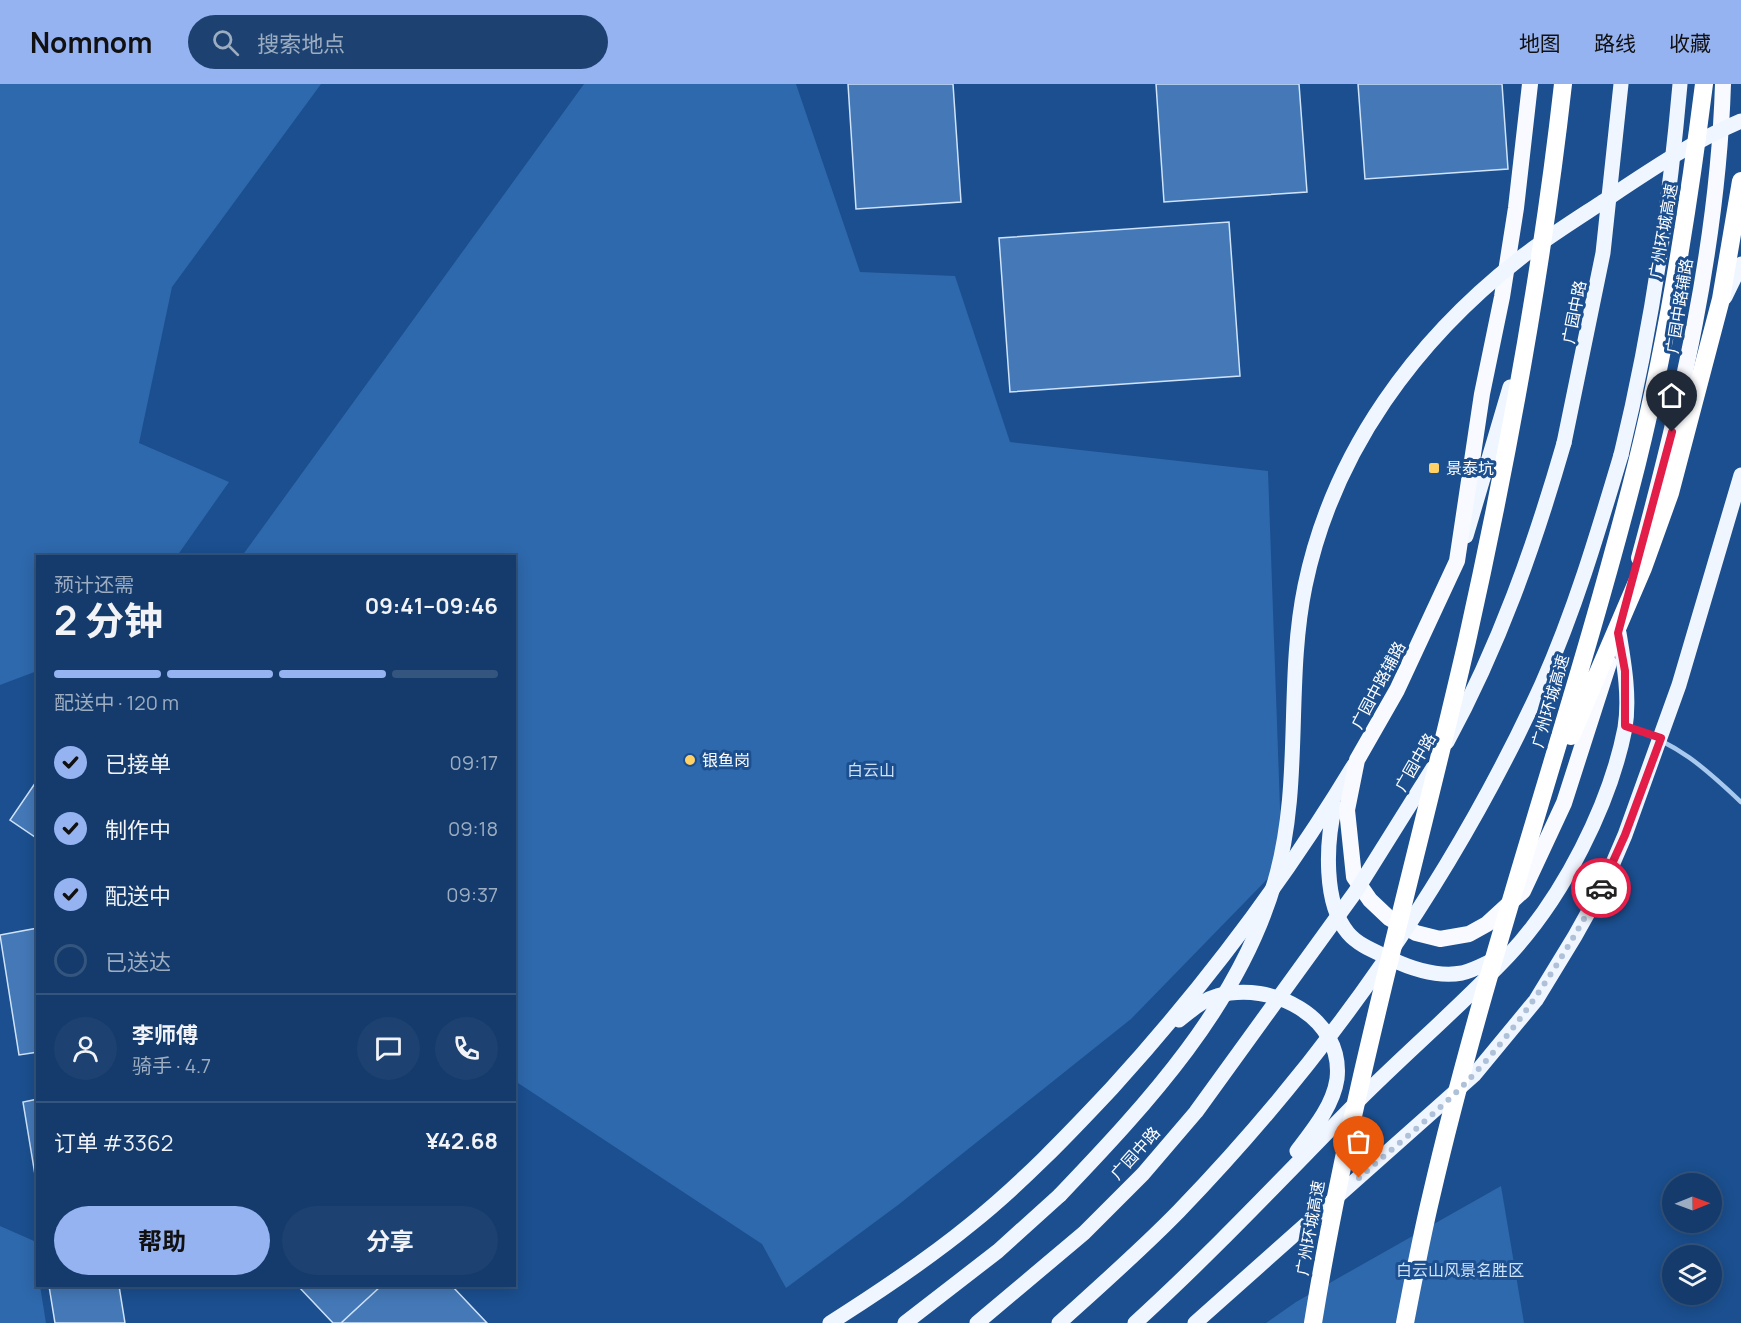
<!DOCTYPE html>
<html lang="zh">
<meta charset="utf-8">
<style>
:root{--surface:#143b6b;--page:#1d4271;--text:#f1f3f6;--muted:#9dadc1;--line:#33557e;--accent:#95b2f1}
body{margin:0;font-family:Manrope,"Noto Sans SC",sans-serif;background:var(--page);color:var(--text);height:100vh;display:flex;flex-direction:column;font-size:22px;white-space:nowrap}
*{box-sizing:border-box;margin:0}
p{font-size:20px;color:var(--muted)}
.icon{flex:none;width:33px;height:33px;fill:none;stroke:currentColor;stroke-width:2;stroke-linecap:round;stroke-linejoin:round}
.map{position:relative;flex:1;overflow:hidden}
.panel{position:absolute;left:36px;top:471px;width:480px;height:732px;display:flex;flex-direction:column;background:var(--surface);border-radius:0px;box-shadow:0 3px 15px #0003,0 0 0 2px var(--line)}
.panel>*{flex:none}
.needle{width:39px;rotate:89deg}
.controls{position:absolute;left:1662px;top:1089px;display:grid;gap:12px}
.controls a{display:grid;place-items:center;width:60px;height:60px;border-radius:50%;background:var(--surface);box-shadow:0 3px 15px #0003,0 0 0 2px var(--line);font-size:30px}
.pin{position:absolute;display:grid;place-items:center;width:51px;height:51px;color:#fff;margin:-62px -26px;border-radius:50% 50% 50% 0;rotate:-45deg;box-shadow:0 0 6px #0007}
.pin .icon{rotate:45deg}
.courier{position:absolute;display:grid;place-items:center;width:60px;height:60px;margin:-30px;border:4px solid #e11d48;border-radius:50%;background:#fff;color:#222;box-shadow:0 2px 8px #0007}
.summary em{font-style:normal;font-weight:700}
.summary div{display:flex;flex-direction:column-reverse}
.summary{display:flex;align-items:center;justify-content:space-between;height:102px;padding:0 18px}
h1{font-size:39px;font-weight:700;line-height:45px}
.bar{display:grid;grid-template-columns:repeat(4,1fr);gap:9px 6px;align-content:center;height:72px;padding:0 18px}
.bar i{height:8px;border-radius:4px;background:var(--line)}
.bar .selected{background:var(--accent)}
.bar p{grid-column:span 4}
.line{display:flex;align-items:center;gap:15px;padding:0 18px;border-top:2px solid var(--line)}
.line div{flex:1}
.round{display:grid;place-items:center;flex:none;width:63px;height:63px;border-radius:32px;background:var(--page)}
ol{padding:0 18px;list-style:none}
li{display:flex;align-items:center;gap:18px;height:66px}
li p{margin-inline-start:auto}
li .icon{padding:6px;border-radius:50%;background:var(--accent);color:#111;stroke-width:4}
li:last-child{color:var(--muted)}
li i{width:33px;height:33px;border:3px solid var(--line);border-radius:50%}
.action{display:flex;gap:12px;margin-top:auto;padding:12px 18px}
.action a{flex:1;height:69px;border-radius:36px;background:var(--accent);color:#111;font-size:24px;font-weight:700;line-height:69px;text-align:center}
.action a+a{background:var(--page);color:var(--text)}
header{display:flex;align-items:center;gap:36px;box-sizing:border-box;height:84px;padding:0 30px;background:var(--accent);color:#111}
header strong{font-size:28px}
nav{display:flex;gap:33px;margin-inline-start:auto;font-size:21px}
.search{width:420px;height:54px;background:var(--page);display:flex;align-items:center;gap:15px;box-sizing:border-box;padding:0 21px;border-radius:33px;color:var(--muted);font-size:22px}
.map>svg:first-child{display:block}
.green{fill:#2e69ad}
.building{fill:#4478b7;stroke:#cfe3fa;stroke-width:1.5}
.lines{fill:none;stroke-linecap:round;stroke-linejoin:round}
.service{stroke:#a9c9ee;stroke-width:4.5}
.primary{stroke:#f0f6ff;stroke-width:15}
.trunk{stroke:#f8faff;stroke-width:16}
.primary-bridge{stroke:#f0f6ff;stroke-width:15}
.motorway-bridge{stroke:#fff;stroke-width:18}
.done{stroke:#afc1d8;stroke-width:6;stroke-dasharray:0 10.8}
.route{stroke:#e11d48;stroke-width:8}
.poi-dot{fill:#ffd166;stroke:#1b4f8f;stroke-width:2}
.labels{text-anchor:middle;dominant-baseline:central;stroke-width:6;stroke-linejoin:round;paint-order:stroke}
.street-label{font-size:16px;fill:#fff;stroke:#1b4f8f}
.poi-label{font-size:16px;fill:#fff;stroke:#1b4f8f;text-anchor:start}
.park-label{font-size:16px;fill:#cfe3fa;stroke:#1b4f8f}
</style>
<header>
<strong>Nomnom</strong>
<div class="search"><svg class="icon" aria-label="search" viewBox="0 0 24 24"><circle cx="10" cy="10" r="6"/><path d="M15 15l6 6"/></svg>搜索地点</div>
<nav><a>地图</a><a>路线</a><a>收藏</a></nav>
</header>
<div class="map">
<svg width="1741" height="1239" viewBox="0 0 1741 1239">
<rect width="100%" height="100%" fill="#1b4f8f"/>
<path class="green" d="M 0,0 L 321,0 L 172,203 L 139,359 L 229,398 L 177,472 L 38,472 L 37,587 L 0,601 Z
M 584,0 L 796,0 L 860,188 L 955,192 L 1010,358 L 1268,387 L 1282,780 L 1131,935 L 898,1121 L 786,1204 L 762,1160 L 515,997 L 514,472 L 242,472 Z
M 1501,1102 L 1524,1239 L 1266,1239 L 1296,1218 Z
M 0,1142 L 34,1157 L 38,1202 L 40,1202 L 46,1239 L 0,1239 Z"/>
<path class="building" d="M 848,0 L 953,0 L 961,118 L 856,125 Z
M 1156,0 L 1299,0 L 1307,108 L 1164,118 Z
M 1358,0 L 1502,0 L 1508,85 L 1365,95 Z
M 1229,138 L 1240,292 L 1010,308 L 999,154 Z
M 38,695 L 38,755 L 10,736 Z
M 38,844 L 38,968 L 19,971 L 0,851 Z
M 38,1015 L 38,1109 L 23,1018 Z
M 49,1202 L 119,1202 L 125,1239 L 55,1239 Z
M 298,1202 L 381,1202 L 341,1239 L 333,1239 Z
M 381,1202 L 452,1202 L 487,1239 L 341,1239 Z"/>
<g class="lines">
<path class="service" d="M 1628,643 C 1678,660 1703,682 1741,718"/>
<path class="primary" d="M 1725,213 L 1741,180
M 1564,359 L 1603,169 L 1621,0
M 1621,371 C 1651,248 1669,126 1680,0
M 1466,452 L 1510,303
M 1335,722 C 1326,758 1323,819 1348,849 C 1359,862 1377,868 1391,875 C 1412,885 1439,893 1462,889 C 1475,886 1488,878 1500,873
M 1179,936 C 1191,927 1202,916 1217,912 C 1271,896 1344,933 1337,995 C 1333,1022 1313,1046 1297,1067
M 830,1239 C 879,1208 927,1176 971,1140 C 1022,1099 1068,1051 1112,1004 C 1203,904 1284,797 1354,681
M 905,1239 L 998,1167 L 1060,1111
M 1135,1239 C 1213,1168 1285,1091 1359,1016 C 1408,967 1461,922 1509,871 C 1563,813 1610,721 1625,644 C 1630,613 1624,579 1619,549
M 1195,1239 L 1474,991 L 1536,916 L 1575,852 L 1604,800 L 1625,751 L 1679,601 L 1741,391"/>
<path class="trunk" d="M 1530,0 L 1516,124 L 1502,213 L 1482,310 L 1457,477 L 1397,606 L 1357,676 L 1347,726 L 1354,793 L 1370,816 L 1389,834 L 1416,849 L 1440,855 L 1469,850 L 1487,840 L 1523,807 L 1564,719 L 1609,579
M 1639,474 C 1681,319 1718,161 1723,0"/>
<path class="primary-bridge" d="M 1447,658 C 1499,562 1534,463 1564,359
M 1060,1111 C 1147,1020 1240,920 1275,797 C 1303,701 1285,599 1305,502 C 1333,367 1416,255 1523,172 C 1548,153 1575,136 1601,119 C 1646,89 1691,58 1741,37
M 977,1239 L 1084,1149 L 1143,1090 L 1196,1028 L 1356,807 L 1433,684
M 1059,1239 C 1100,1202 1141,1166 1179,1127 C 1327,974 1453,795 1542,600 C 1575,526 1598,448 1621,371"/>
<path class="motorway-bridge" d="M 1571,652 L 1643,484 L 1670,409 L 1721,215 L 1741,97
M 1313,1239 C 1350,1009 1415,784 1467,557 C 1508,373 1542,188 1563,0
M 1405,1239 C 1413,1197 1421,1155 1431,1113 C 1488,866 1575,625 1637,379 C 1668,254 1688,127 1704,0"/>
</g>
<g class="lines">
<path class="done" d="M 1359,1094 C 1397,1060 1440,1027 1475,989 C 1526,934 1565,871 1601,804"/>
<path class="route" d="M 1601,804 L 1625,751 L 1661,654 L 1625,642 L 1625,587 L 1618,549 L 1672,348"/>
</g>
<g class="poi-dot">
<rect x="1428" y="378" width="12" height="12" rx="3"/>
<circle cx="690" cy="676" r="6"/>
</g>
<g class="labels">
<g class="street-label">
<text transform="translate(1663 147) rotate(-80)">广州环城高速</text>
<text transform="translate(1679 222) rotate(-81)">广园中路辅路</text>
<text transform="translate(1574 228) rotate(-79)">广园中路</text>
<text transform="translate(1378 601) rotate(-62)">广园中路辅路</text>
<text transform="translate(1550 617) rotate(-74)">广州环城高速</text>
<text transform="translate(1415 678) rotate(-60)">广园中路</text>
<text transform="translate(1135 1069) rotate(-48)">广园中路</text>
<text transform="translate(1310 1144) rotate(-80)">广州环城高速</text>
</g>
<g class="poi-label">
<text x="1446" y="384">景泰坑</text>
<text x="702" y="676">银鱼岗</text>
</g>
<g class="park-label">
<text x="871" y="686">白云山</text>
<text x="1460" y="1186">白云山风景名胜区</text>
</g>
</g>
</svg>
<div class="controls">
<a><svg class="needle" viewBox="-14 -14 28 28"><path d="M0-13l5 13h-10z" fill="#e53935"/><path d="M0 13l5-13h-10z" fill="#9dadc1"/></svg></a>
<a><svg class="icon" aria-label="layers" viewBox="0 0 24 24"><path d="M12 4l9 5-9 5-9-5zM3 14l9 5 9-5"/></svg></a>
</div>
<div class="pin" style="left:1359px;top:1094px;background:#ea580c"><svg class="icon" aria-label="bag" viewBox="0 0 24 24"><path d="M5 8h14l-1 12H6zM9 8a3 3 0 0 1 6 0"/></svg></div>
<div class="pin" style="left:1672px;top:348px;background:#1f2937"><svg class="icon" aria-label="home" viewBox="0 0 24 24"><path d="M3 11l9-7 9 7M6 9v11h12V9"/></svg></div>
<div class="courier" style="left:1601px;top:804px"><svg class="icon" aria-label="car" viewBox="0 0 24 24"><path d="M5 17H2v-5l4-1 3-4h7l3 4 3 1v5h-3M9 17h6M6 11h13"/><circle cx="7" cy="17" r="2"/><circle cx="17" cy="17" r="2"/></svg></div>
<section class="panel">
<div class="summary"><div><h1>2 分钟</h1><p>预计还需</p></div><em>09:41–09:46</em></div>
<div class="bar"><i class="selected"></i><i class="selected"></i><i class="selected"></i><i></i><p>配送中 · 120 m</p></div>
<ol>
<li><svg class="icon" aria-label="check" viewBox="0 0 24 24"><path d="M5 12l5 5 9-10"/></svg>已接单<p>09:17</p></li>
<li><svg class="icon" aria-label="check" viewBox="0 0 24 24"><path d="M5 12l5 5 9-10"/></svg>制作中<p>09:18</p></li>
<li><svg class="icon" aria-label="check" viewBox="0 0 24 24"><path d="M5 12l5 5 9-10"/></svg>配送中<p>09:37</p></li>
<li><i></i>已送达</li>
</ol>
<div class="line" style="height:108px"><a class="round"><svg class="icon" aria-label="person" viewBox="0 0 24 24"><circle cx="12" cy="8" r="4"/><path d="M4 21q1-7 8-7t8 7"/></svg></a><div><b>李师傅</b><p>骑手 · 4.7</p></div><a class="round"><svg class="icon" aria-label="chat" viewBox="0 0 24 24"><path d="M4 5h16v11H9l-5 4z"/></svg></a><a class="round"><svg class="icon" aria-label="phone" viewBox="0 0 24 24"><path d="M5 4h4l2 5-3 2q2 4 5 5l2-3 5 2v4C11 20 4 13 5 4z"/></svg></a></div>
<div class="line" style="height:78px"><div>订单 #3362</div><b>¥42.68</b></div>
<div class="action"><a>帮助</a><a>分享</a></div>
</section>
</div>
